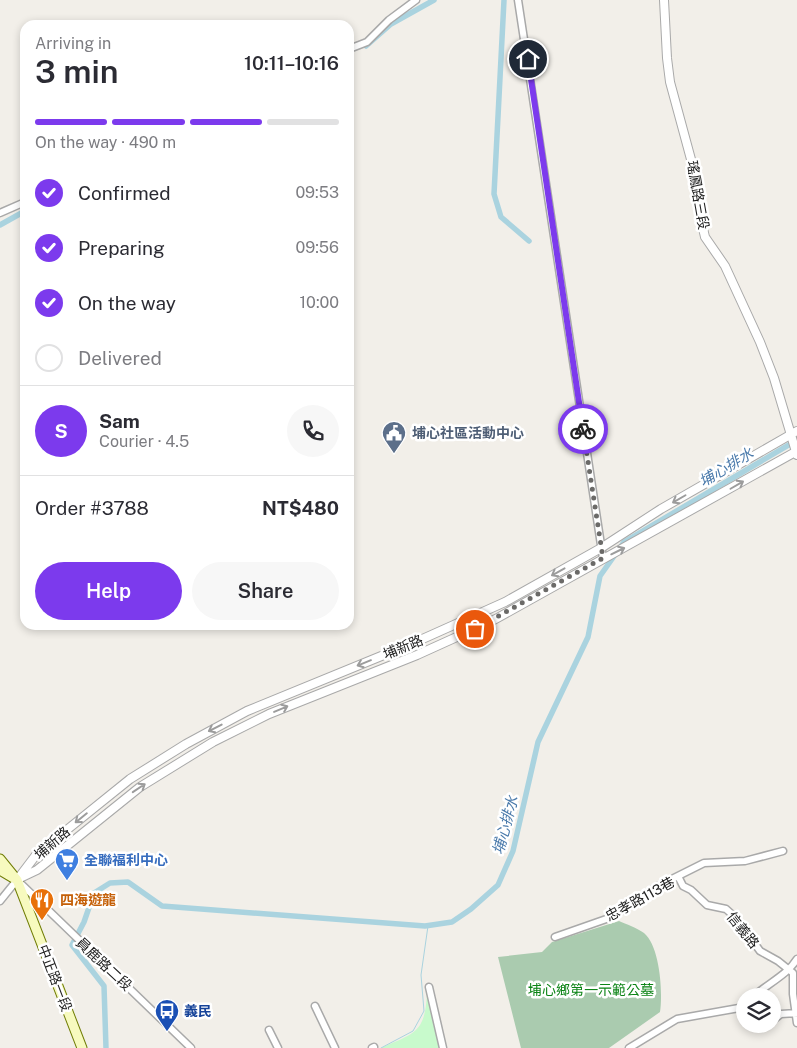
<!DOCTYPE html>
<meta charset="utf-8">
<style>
:root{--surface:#fff;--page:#f7f7f7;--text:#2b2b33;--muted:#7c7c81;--line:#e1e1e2;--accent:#7c3aed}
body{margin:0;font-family:"Public Sans","Noto Sans TC",sans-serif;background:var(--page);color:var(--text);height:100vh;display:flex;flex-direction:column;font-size:19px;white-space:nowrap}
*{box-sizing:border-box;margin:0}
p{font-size:16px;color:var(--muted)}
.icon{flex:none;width:28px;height:28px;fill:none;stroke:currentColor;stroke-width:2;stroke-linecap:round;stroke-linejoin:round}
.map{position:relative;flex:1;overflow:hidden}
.sheet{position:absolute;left:20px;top:20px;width:334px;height:610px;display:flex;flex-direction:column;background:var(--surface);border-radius:15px;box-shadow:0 2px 8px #0003}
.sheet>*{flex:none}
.fabs{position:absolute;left:736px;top:988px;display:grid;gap:10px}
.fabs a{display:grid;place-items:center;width:45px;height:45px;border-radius:50%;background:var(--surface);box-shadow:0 2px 8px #0003;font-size:25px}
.pin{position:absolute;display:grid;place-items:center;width:42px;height:42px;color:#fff;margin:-21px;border:2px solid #fff;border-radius:50%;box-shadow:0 1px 5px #0007}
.courier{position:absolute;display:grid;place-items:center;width:50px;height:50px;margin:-25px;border:4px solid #7c3aed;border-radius:50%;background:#fff;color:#222;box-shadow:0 1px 6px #0007}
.summary em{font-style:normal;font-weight:600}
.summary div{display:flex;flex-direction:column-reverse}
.summary{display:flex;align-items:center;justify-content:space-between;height:85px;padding:0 15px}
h1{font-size:32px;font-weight:600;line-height:38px}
.bar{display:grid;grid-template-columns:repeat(4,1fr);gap:8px 5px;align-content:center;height:60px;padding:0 15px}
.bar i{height:6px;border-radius:4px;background:var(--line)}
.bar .on{background:var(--accent)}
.bar p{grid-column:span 4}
.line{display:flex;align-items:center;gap:12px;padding:0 15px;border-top:1px solid var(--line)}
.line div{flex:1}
.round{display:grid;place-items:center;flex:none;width:52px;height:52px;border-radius:26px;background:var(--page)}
ol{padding:0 15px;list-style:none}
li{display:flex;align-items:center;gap:15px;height:55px}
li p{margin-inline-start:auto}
li .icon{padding:5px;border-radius:50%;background:var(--accent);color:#fff;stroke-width:4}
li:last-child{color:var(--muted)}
li i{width:28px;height:28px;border:2px solid var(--line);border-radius:50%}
.cta{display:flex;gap:10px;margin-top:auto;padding:10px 15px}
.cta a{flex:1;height:58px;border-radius:30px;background:var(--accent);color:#fff;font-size:20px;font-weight:600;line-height:58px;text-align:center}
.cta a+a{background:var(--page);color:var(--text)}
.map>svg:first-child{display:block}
.cemetery{fill:#aacbaf}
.park{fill:#c8facc}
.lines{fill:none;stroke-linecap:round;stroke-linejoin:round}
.stream{stroke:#aad3df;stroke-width:1}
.canal{stroke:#aad3df;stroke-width:5.5}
.minor-casing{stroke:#a9a9a9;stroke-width:9}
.tertiary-casing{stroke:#a9a9a9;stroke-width:10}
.secondary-casing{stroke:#707d05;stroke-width:11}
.minor{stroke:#fff;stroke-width:6}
.tertiary{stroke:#fff;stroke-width:8}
.secondary{stroke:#f7fabf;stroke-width:9}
.oneway{stroke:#9c9c9c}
.done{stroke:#6b6a68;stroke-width:5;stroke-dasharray:0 9}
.route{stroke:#7c3aed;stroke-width:6}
.labels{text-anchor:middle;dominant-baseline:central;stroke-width:5;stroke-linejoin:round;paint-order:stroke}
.street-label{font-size:14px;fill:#222;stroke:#fff}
.service-label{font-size:14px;font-weight:bold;fill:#4e5e75;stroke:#fff;text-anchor:start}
.shop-label{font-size:14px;font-weight:bold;fill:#366cbe;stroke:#fff;text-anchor:start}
.food-label{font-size:14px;font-weight:bold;fill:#c56008;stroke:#fff;text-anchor:start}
.park-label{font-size:14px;fill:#0c8416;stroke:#fff}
.transit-label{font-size:14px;font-weight:bold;fill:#164399;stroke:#fff;text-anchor:start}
.water-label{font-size:15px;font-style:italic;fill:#4a7aab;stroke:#fff}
</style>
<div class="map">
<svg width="797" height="1048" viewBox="0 0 797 1048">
<rect width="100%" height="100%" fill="#f2efe9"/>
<path class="cemetery" d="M 619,921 C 626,924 637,928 644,933 C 660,946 663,993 660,1012 L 609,1048 L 521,1048 L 498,957 L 542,952 L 552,942 Z"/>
<path class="park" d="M 427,993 L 441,1048 L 381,1048 C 415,1033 425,1033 427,993 Z"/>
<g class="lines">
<path class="stream" d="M 381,1048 L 413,1031 L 424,1011 L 421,975 L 428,926"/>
<path class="canal" d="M 504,0 L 494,194 L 501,217 L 529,241
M 366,46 L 391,24 L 434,0
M 0,225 L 25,211
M 106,1048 L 104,986 L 72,945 L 84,922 L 94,893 L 110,883 L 128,882 L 162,906 L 425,926 L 452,922 L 471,909 L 498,885 L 513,851 L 538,742 L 588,637 L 600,576 L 624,542 L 797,440"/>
<g class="minor-casing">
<path id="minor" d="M 518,0 L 603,558
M 349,49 L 367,42 L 389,20 L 416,0
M 0,213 L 25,202
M 679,878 L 683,886 L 691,890 L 707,905 L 726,909 L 736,918 L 760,951 L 778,961 L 793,973 L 793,994 L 797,1023
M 0,901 L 17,880 L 191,1048
M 555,937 L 612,917 L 656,887 L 704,863 L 745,861 L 783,851
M 429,987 L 443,1048
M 754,996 C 769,983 788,974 797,959
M 315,1006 L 335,1048
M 772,1021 L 781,1014 L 797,1013
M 269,1030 L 278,1048
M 372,1048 L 374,1047
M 629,1048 L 677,1019 L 739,1008 L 745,1004"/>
</g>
<g class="tertiary-casing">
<path id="tertiary" d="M 664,0 L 667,58 L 670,82 L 692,163 L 699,211 L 705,237 L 725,266 L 760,342 L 774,378 L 797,455
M 18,879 L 37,870 L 140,787 L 213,742 L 269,714 L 417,655 L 492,621 L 797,451
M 17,880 L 36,855 L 58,837 L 130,779 L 186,744 L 247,711 L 418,641 L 505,602 L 601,548 L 661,509 L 797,431"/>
</g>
<g class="secondary-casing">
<path id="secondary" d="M 0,859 L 17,880 L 82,1048
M 0,870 L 15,879"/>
</g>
<use href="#minor" class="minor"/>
<use href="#tertiary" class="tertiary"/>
<use href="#secondary" class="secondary"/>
</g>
<defs><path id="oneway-shaft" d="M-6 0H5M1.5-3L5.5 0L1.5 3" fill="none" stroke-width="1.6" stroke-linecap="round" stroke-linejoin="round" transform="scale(1.25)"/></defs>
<g class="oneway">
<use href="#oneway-shaft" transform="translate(737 485) rotate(-30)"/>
<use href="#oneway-shaft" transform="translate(679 499) rotate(150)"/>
<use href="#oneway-shaft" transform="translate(618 551) rotate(-26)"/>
<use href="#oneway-shaft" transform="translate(558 572) rotate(151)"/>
<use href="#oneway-shaft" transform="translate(364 663) rotate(158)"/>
<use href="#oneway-shaft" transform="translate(281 709) rotate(-23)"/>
<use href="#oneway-shaft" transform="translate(215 728) rotate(153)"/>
<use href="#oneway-shaft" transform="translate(139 788) rotate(-34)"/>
<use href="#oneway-shaft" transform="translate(81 818) rotate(141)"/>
</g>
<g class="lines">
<path class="done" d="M 475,629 L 603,558 L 583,429"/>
<path class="route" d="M 528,59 L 583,429"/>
</g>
<defs>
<g id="civic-pin" transform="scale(1.25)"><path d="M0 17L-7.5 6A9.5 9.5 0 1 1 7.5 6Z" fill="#5c6f8a" stroke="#fff"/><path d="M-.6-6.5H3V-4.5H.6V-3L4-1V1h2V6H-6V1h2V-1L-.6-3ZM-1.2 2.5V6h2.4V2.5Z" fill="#fff"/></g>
<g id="supermarket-pin" transform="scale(1.25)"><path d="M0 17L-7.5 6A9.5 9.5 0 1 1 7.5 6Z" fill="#3f7fe0" stroke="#fff"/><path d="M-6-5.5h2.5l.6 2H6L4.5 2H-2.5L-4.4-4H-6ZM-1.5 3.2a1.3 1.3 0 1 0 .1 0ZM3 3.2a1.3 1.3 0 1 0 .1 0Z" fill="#fff"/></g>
<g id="restaurant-pin" transform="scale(1.25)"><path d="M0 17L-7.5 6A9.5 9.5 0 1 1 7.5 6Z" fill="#e8710a" stroke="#fff"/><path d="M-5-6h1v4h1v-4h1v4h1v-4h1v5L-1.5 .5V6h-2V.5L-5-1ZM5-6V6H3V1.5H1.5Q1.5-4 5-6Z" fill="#fff"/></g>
<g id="bus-pin" transform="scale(1.25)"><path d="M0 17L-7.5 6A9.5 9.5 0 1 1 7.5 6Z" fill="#1a4fb4" stroke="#fff"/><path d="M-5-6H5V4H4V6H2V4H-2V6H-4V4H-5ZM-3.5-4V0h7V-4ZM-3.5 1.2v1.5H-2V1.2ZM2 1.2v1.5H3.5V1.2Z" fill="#fff"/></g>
</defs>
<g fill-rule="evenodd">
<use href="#civic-pin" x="394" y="433"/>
<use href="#supermarket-pin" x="67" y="860"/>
<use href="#restaurant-pin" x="42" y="900"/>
<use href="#bus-pin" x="167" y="1011"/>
</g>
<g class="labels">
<g class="street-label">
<text transform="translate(698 195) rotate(80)">瑤鳳路三段</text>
<text transform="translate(403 647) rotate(-22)">埔新路</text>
<text transform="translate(52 843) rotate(-41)">埔新路</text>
<text transform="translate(640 899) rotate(-29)">忠孝路113巷</text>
<text transform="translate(743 930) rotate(51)">信義路</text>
<text transform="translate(104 964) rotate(43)">員鹿路二段</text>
<text transform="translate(55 978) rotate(69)">中正路一段</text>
</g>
<g class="service-label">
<text x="412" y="433">埔心社區活動中心</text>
</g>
<g class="shop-label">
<text x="84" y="860">全聯福利中心</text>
</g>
<g class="food-label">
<text x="60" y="900">四海遊龍</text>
</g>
<g class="park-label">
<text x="591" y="990">埔心鄉第一示範公墓</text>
</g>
<g class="transit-label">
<text x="184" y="1011">義民</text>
</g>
<g class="water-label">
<text transform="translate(726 467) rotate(-31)">埔心排水</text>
<text transform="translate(505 825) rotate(-75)">埔心排水</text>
</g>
</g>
</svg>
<div class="fabs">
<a><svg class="icon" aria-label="layers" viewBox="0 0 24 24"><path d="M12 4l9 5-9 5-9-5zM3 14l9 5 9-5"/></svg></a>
</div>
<div class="pin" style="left:475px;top:629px;background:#ea580c"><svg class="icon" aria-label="bag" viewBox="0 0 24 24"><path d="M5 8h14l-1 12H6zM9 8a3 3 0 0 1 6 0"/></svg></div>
<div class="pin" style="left:528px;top:59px;background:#1f2937"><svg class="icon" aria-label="home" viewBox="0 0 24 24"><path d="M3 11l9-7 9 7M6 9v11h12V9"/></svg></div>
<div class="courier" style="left:583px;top:429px"><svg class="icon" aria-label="bike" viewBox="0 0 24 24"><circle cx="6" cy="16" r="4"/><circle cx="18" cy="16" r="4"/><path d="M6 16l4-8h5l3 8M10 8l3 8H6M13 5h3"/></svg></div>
<section class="sheet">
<div class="summary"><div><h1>3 min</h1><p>Arriving in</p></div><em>10:11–10:16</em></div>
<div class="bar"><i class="on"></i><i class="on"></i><i class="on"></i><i></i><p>On the way · 490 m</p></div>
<ol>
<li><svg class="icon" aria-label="check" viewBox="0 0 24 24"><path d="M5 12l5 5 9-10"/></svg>Confirmed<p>09:53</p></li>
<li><svg class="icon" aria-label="check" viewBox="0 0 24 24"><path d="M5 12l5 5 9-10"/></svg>Preparing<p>09:56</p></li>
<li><svg class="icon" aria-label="check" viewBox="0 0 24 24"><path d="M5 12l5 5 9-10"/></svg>On the way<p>10:00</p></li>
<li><i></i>Delivered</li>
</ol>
<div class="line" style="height:90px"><b class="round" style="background:var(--accent);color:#fff">S</b><div><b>Sam</b><p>Courier · 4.5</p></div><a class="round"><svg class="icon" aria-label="phone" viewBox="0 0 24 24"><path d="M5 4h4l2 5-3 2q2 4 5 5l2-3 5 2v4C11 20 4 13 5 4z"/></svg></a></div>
<div class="line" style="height:65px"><div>Order #3788</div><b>NT$480</b></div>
<div class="cta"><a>Help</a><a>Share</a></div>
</section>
</div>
